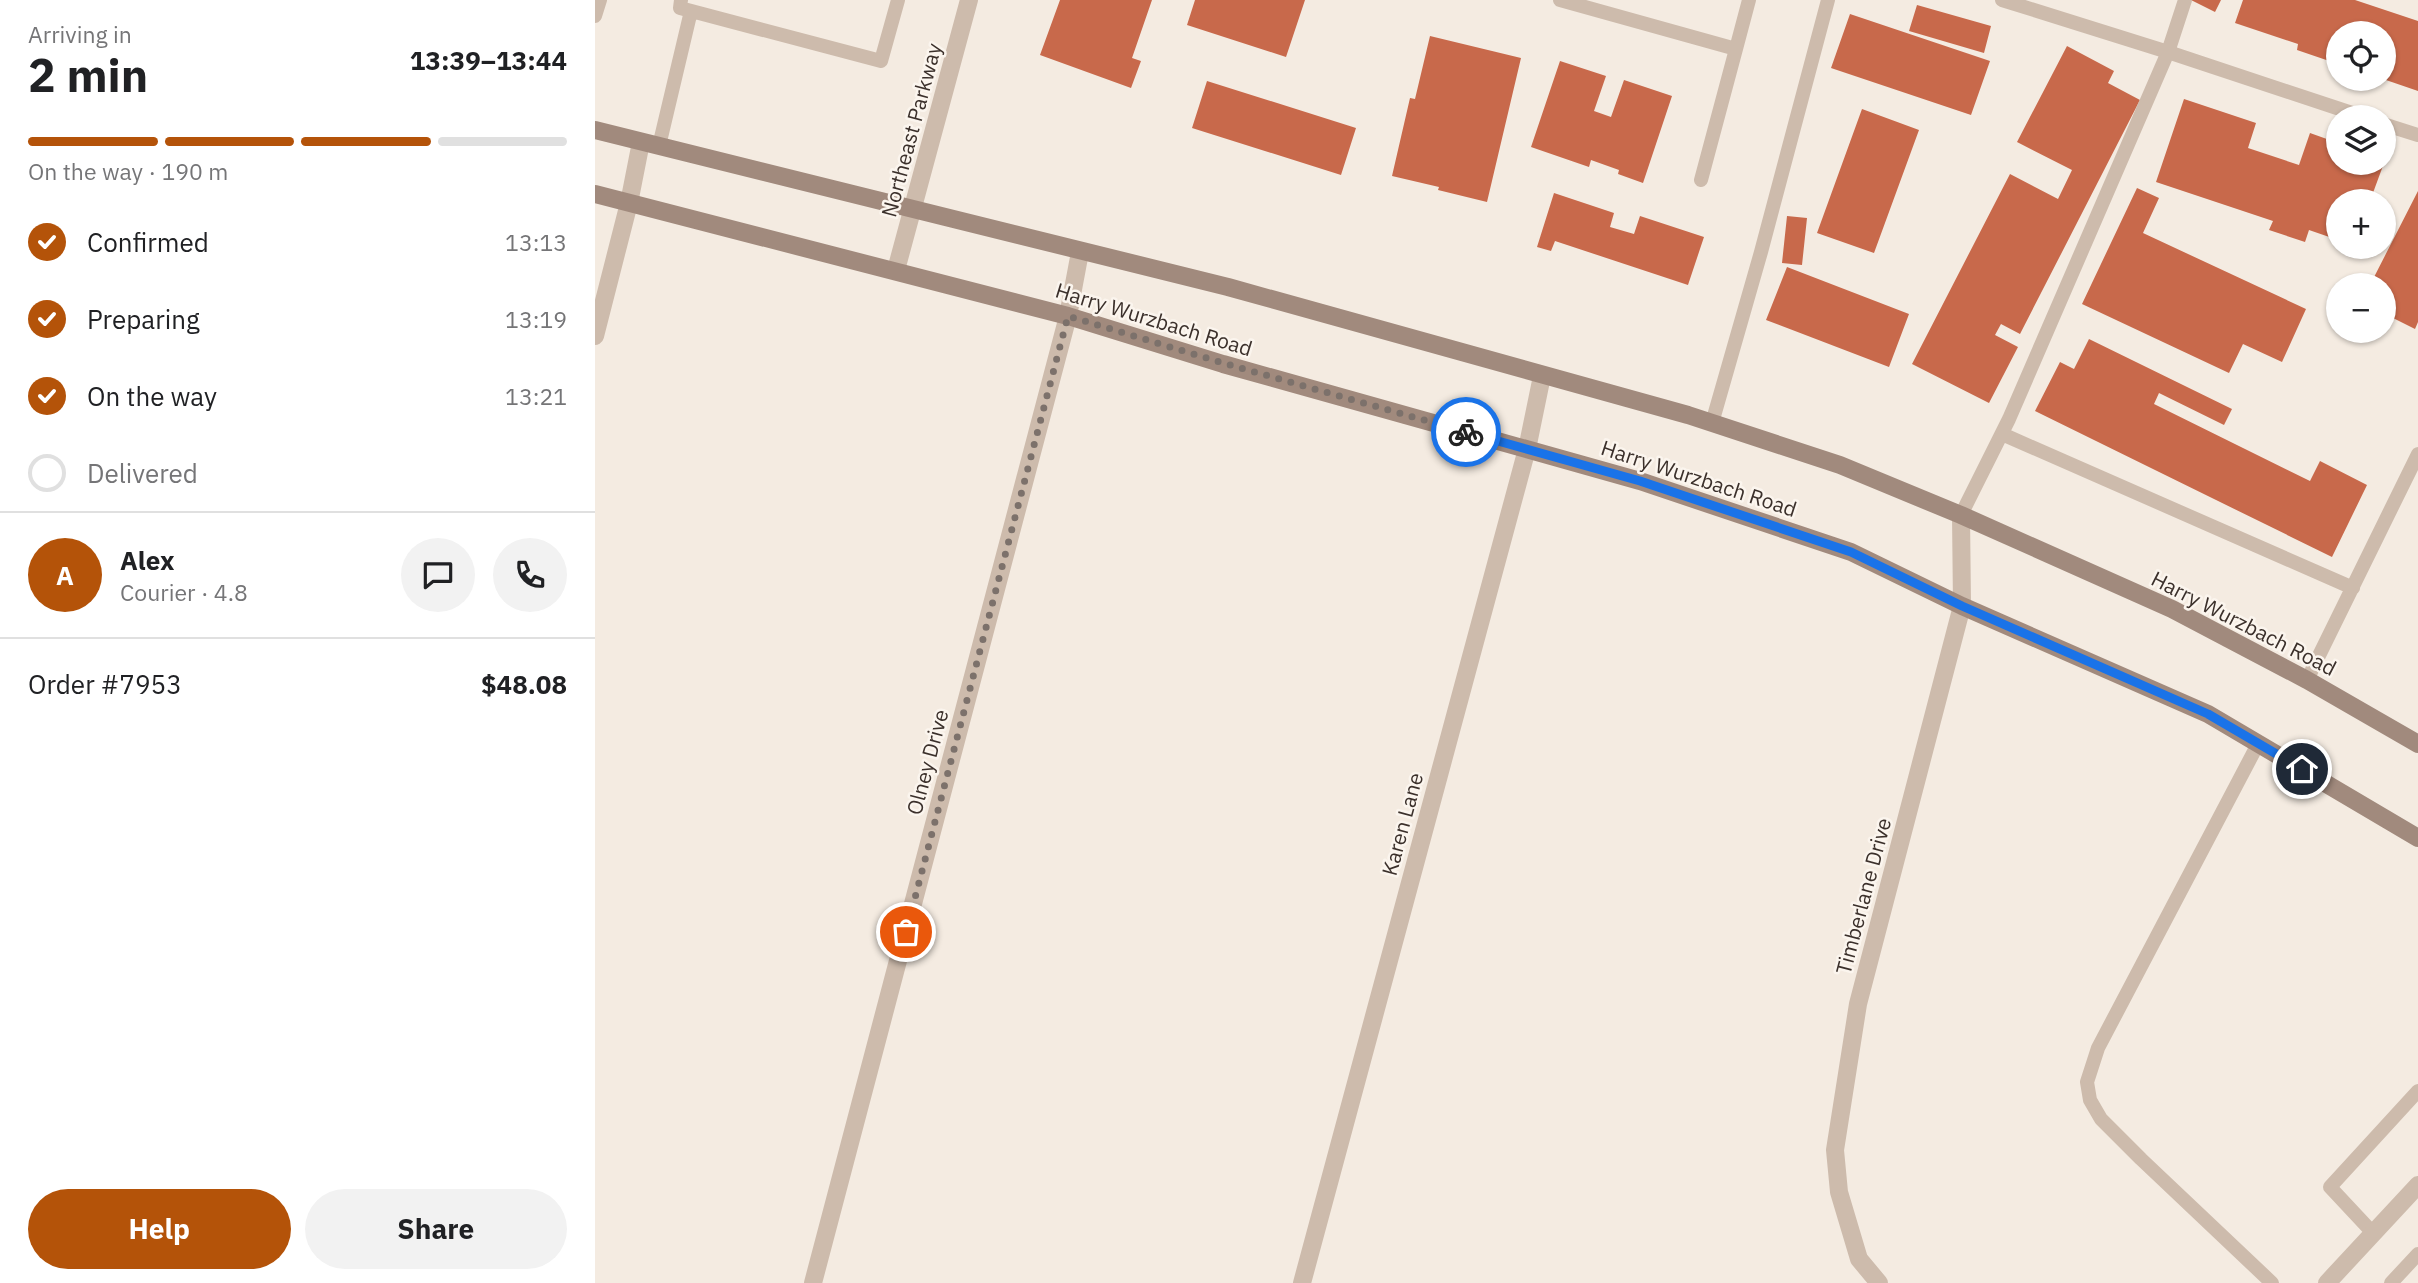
<!DOCTYPE html>
<meta charset="utf-8">
<style>
:root{--surface:#fff;--page:#f2f2f2;--text:#202124;--muted:#757577;--line:#e0e0e0;--accent:#b45309}
body{margin:0;font-family:"IBM Plex Sans",sans-serif;background:var(--page);color:var(--text);height:100vh;display:flex;flex-direction:column;font-size:26px;white-space:nowrap}
*{box-sizing:border-box;margin:0}
p{font-size:23px;color:var(--muted)}
.icon{flex:none;width:38px;height:38px;fill:none;stroke:currentColor;stroke-width:2;stroke-linecap:round;stroke-linejoin:round}
.map{position:relative;flex:1;overflow:hidden}
.details{display:flex;flex-direction:column;background:var(--surface);width:595px}
.details>*{flex:none}
.controls{position:absolute;left:1731px;top:21px;display:grid;gap:14px}
.controls a{display:grid;place-items:center;width:70px;height:70px;border-radius:50%;background:var(--surface);box-shadow:0 2px 5px #0004;font-size:35px}
.pin{position:absolute;display:grid;place-items:center;width:60px;height:60px;color:#fff;margin:-30px;border:4px solid #fff;border-radius:50%;box-shadow:0 2px 7px #0007}
.courier{position:absolute;display:grid;place-items:center;width:70px;height:70px;margin:-35px;border:5px solid #1a73e8;border-radius:50%;background:#fff;color:#222;box-shadow:0 2px 9px #0007}
.overview em{font-style:normal;font-weight:700}
.overview div{display:flex;flex-direction:column-reverse}
.overview{display:flex;align-items:center;justify-content:space-between;height:119px;padding:0 28px}
h1{font-size:46px;font-weight:700;line-height:52px}
.bar{display:grid;grid-template-columns:repeat(4,1fr);gap:10px 7px;align-content:center;height:84px;padding:0 28px}
.bar i{height:9px;border-radius:5px;background:var(--line)}
.bar .selected{background:var(--accent)}
.bar p{grid-column:span 4}
.line{display:flex;align-items:center;gap:18px;padding:0 28px;border-top:2px solid var(--line)}
.line div{flex:1}
.round{display:grid;place-items:center;flex:none;width:74px;height:74px;border-radius:37px;background:var(--page)}
ol{padding:0 28px;list-style:none}
li{display:flex;align-items:center;gap:21px;height:77px}
li p{margin-inline-start:auto}
li .icon{padding:7px;border-radius:50%;background:var(--accent);color:#fff;stroke-width:4}
li:last-child{color:var(--muted)}
li i{width:38px;height:38px;border:4px solid var(--line);border-radius:50%}
.cta{display:flex;gap:14px;margin-top:auto;padding:14px 28px}
.cta a{flex:1;height:80px;border-radius:42px;background:var(--accent);color:#fff;font-size:28px;font-weight:700;line-height:80px;text-align:center}
.cta a+a{background:var(--page);color:var(--text)}
main{display:flex;flex:1;min-height:0}
.map>svg:first-child{display:block}
.building{fill:#c8694b}
.lines{fill:none;stroke-linecap:round;stroke-linejoin:round}
.lane{stroke:#cdbbac;stroke-width:14}
.street{stroke:#cdbbac;stroke-width:18}
.secondary{stroke:#a18a7d;stroke-width:18}
.done{stroke:#7c716b;stroke-width:7;stroke-dasharray:0 12.6}
.route{stroke:#1a73e8;stroke-width:9}
.labels{text-anchor:middle;dominant-baseline:central;stroke-width:5;stroke-linejoin:round;paint-order:stroke}
.street-label{font-size:21px;fill:#3b302b;stroke:#fbf5ee}
</style>
<main>
<section class="details">
<div class="overview"><div><h1>2 min</h1><p>Arriving in</p></div><em>13:39–13:44</em></div>
<div class="bar"><i class="selected"></i><i class="selected"></i><i class="selected"></i><i></i><p>On the way · 190 m</p></div>
<ol>
<li><svg class="icon" aria-label="check" viewBox="0 0 24 24"><path d="M5 12l5 5 9-10"/></svg>Confirmed<p>13:13</p></li>
<li><svg class="icon" aria-label="check" viewBox="0 0 24 24"><path d="M5 12l5 5 9-10"/></svg>Preparing<p>13:19</p></li>
<li><svg class="icon" aria-label="check" viewBox="0 0 24 24"><path d="M5 12l5 5 9-10"/></svg>On the way<p>13:21</p></li>
<li><i></i>Delivered</li>
</ol>
<div class="line" style="height:126px"><b class="round" style="background:var(--accent);color:#fff">A</b><div><b>Alex</b><p>Courier · 4.8</p></div><a class="round"><svg class="icon" aria-label="chat" viewBox="0 0 24 24"><path d="M4 5h16v11H9l-5 4z"/></svg></a><a class="round"><svg class="icon" aria-label="phone" viewBox="0 0 24 24"><path d="M5 4h4l2 5-3 2q2 4 5 5l2-3 5 2v4C11 20 4 13 5 4z"/></svg></a></div>
<div class="line" style="height:91px"><div>Order #7953</div><b>$48.08</b></div>
<div class="cta"><a>Help</a><a>Share</a></div>
</section>
<div class="map">
<svg width="1823" height="1283" viewBox="0 0 1823 1283">
<rect width="100%" height="100%" fill="#f4ebe1"/>
<path class="building" d="M 465,0 L 557,0 L 537,58 L 546,61 L 536,88 L 445,55 Z
M 600,0 L 710,0 L 691,57 L 592,25 Z
M 1596,0 L 1626,0 L 1620,12 Z
M 1648,0 L 1760,0 L 1823,21 L 1823,91 L 1788,79 L 1788,33 L 1743,33 L 1743,64 L 1702,50 L 1703,44 L 1640,23 Z
M 1322,5 L 1396,26 L 1389,53 L 1314,31 Z
M 1255,14 L 1395,61 L 1376,115 L 1236,68 Z
M 835,36 L 926,58 L 892,202 L 843,190 L 844,187 L 797,176 L 815,98 L 820,99 Z
M 1472,46 L 1519,71 L 1513,83 L 1545,100 L 1425,334 L 1406,324 L 1400,335 L 1423,347 L 1394,403 L 1317,364 L 1415,174 L 1463,199 L 1477,170 L 1422,142 Z
M 965,61 L 1011,76 L 999,111 L 1016,117 L 1029,80 L 1077,96 L 1048,183 L 1023,174 L 1024,170 L 996,160 L 994,167 L 936,147 Z
M 612,81 L 761,128 L 746,175 L 597,128 Z
M 1589,99 L 1661,123 L 1653,148 L 1704,165 L 1715,133 L 1743,143 L 1743,163 L 1789,163 L 1775,201 L 1743,201 L 1743,240 L 1714,230 L 1710,242 L 1674,230 L 1678,221 L 1561,182 Z
M 1267,109 L 1324,130 L 1279,253 L 1222,233 Z
M 1542,188 L 1564,198 L 1548,233 L 1711,309 L 1687,362 L 1648,344 L 1634,373 L 1487,304 Z
M 1823,191 L 1823,322 L 1820,329 L 1788,313 L 1788,285 L 1775,285 Z
M 959,193 L 1019,213 L 1015,227 L 1039,234 L 1045,216 L 1109,237 L 1093,285 L 960,241 L 956,251 L 942,247 Z
M 1192,216 L 1212,218 L 1207,265 L 1187,263 Z
M 1192,267 L 1314,314 L 1294,367 L 1171,320 Z
M 1494,339 L 1637,409 L 1629,425 L 1564,393 L 1559,404 L 1715,481 L 1725,461 L 1772,485 L 1737,557 L 1440,411 L 1465,362 L 1479,369 Z"/>
<g class="lines">
<path class="lane" d="M 86,0 L 85,8 L 286,61 L 303,0
M 965,0 L 1141,49 L 1154,0
M 1590,0 L 1573,52 L 1769,117
M 0,16 L 5,0
M 1788,124 L 1823,135
M 64,146 L 96,11
M 1106,180 L 1141,49
M 1117,423 L 1166,252 L 1233,0
M 1407,434 L 1758,588
M 1366,515 L 1414,419 L 1573,52 L 1407,0
M 1712,680 L 1823,454
M 1663,744 L 1503,1048 L 1492,1082 L 1495,1100 L 1506,1119 L 1546,1159 L 1677,1283
M 1778,1233 L 1735,1187 L 1823,1091
M 1796,1283 L 1823,1254"/>
<path class="street" d="M 301,270 L 374,0
M 0,336 L 34,203 L 46,142
M 218,1283 L 473,316 L 485,252
M 707,1283 L 932,449 L 947,376
M 1284,1283 L 1264,1259 L 1244,1192 L 1240,1150 L 1263,1004 L 1367,606 L 1366,515
M 1732,1283 L 1823,1185"/>
<path class="secondary" d="M 0,130 L 633,287 L 1093,415 L 1245,465 L 1366,515 L 1577,609 L 1712,680 L 1823,744
M 0,194 L 473,316 L 628,364 L 1045,481 L 1256,552 L 1367,606 L 1613,714 L 1823,838"/>
</g>
<g class="lines">
<path class="done" d="M 311,932 L 473,316 L 628,363 L 871,432"/>
<path class="route" d="M 871,432 L 1045,481 L 1256,552 L 1367,606 L 1613,714 L 1707,769"/>
</g>
<g class="labels">
<g class="street-label">
<text transform="translate(316 130) rotate(-75)">Northeast Parkway</text>
<text transform="translate(559 319) rotate(17)">Harry Wurzbach Road</text>
<text transform="translate(1104 478) rotate(18)">Harry Wurzbach Road</text>
<text transform="translate(1649 623) rotate(27)">Harry Wurzbach Road</text>
<text transform="translate(332 762) rotate(-75)">Olney Drive</text>
<text transform="translate(807 824) rotate(-75)">Karen Lane</text>
<text transform="translate(1268 896) rotate(-75)">Timberlane Drive</text>
</g>
</g>
</svg>
<div class="controls">
<a><svg class="icon" aria-label="locate" viewBox="0 0 24 24"><circle cx="12" cy="12" r="6"/><path d="M12 2v4M12 18v4M2 12h4M18 12h4"/></svg></a>
<a><svg class="icon" aria-label="layers" viewBox="0 0 24 24"><path d="M12 4l9 5-9 5-9-5zM3 14l9 5 9-5"/></svg></a>
<a>+</a>
<a>−</a>
</div>
<div class="pin" style="left:311px;top:932px;background:#ea580c"><svg class="icon" aria-label="bag" viewBox="0 0 24 24"><path d="M5 8h14l-1 12H6zM9 8a3 3 0 0 1 6 0"/></svg></div>
<div class="pin" style="left:1707px;top:769px;background:#1f2937"><svg class="icon" aria-label="home" viewBox="0 0 24 24"><path d="M3 11l9-7 9 7M6 9v11h12V9"/></svg></div>
<div class="courier" style="left:871px;top:432px"><svg class="icon" aria-label="bike" viewBox="0 0 24 24"><circle cx="6" cy="16" r="4"/><circle cx="18" cy="16" r="4"/><path d="M6 16l4-8h5l3 8M10 8l3 8H6M13 5h3"/></svg></div>
</div>
</main>
